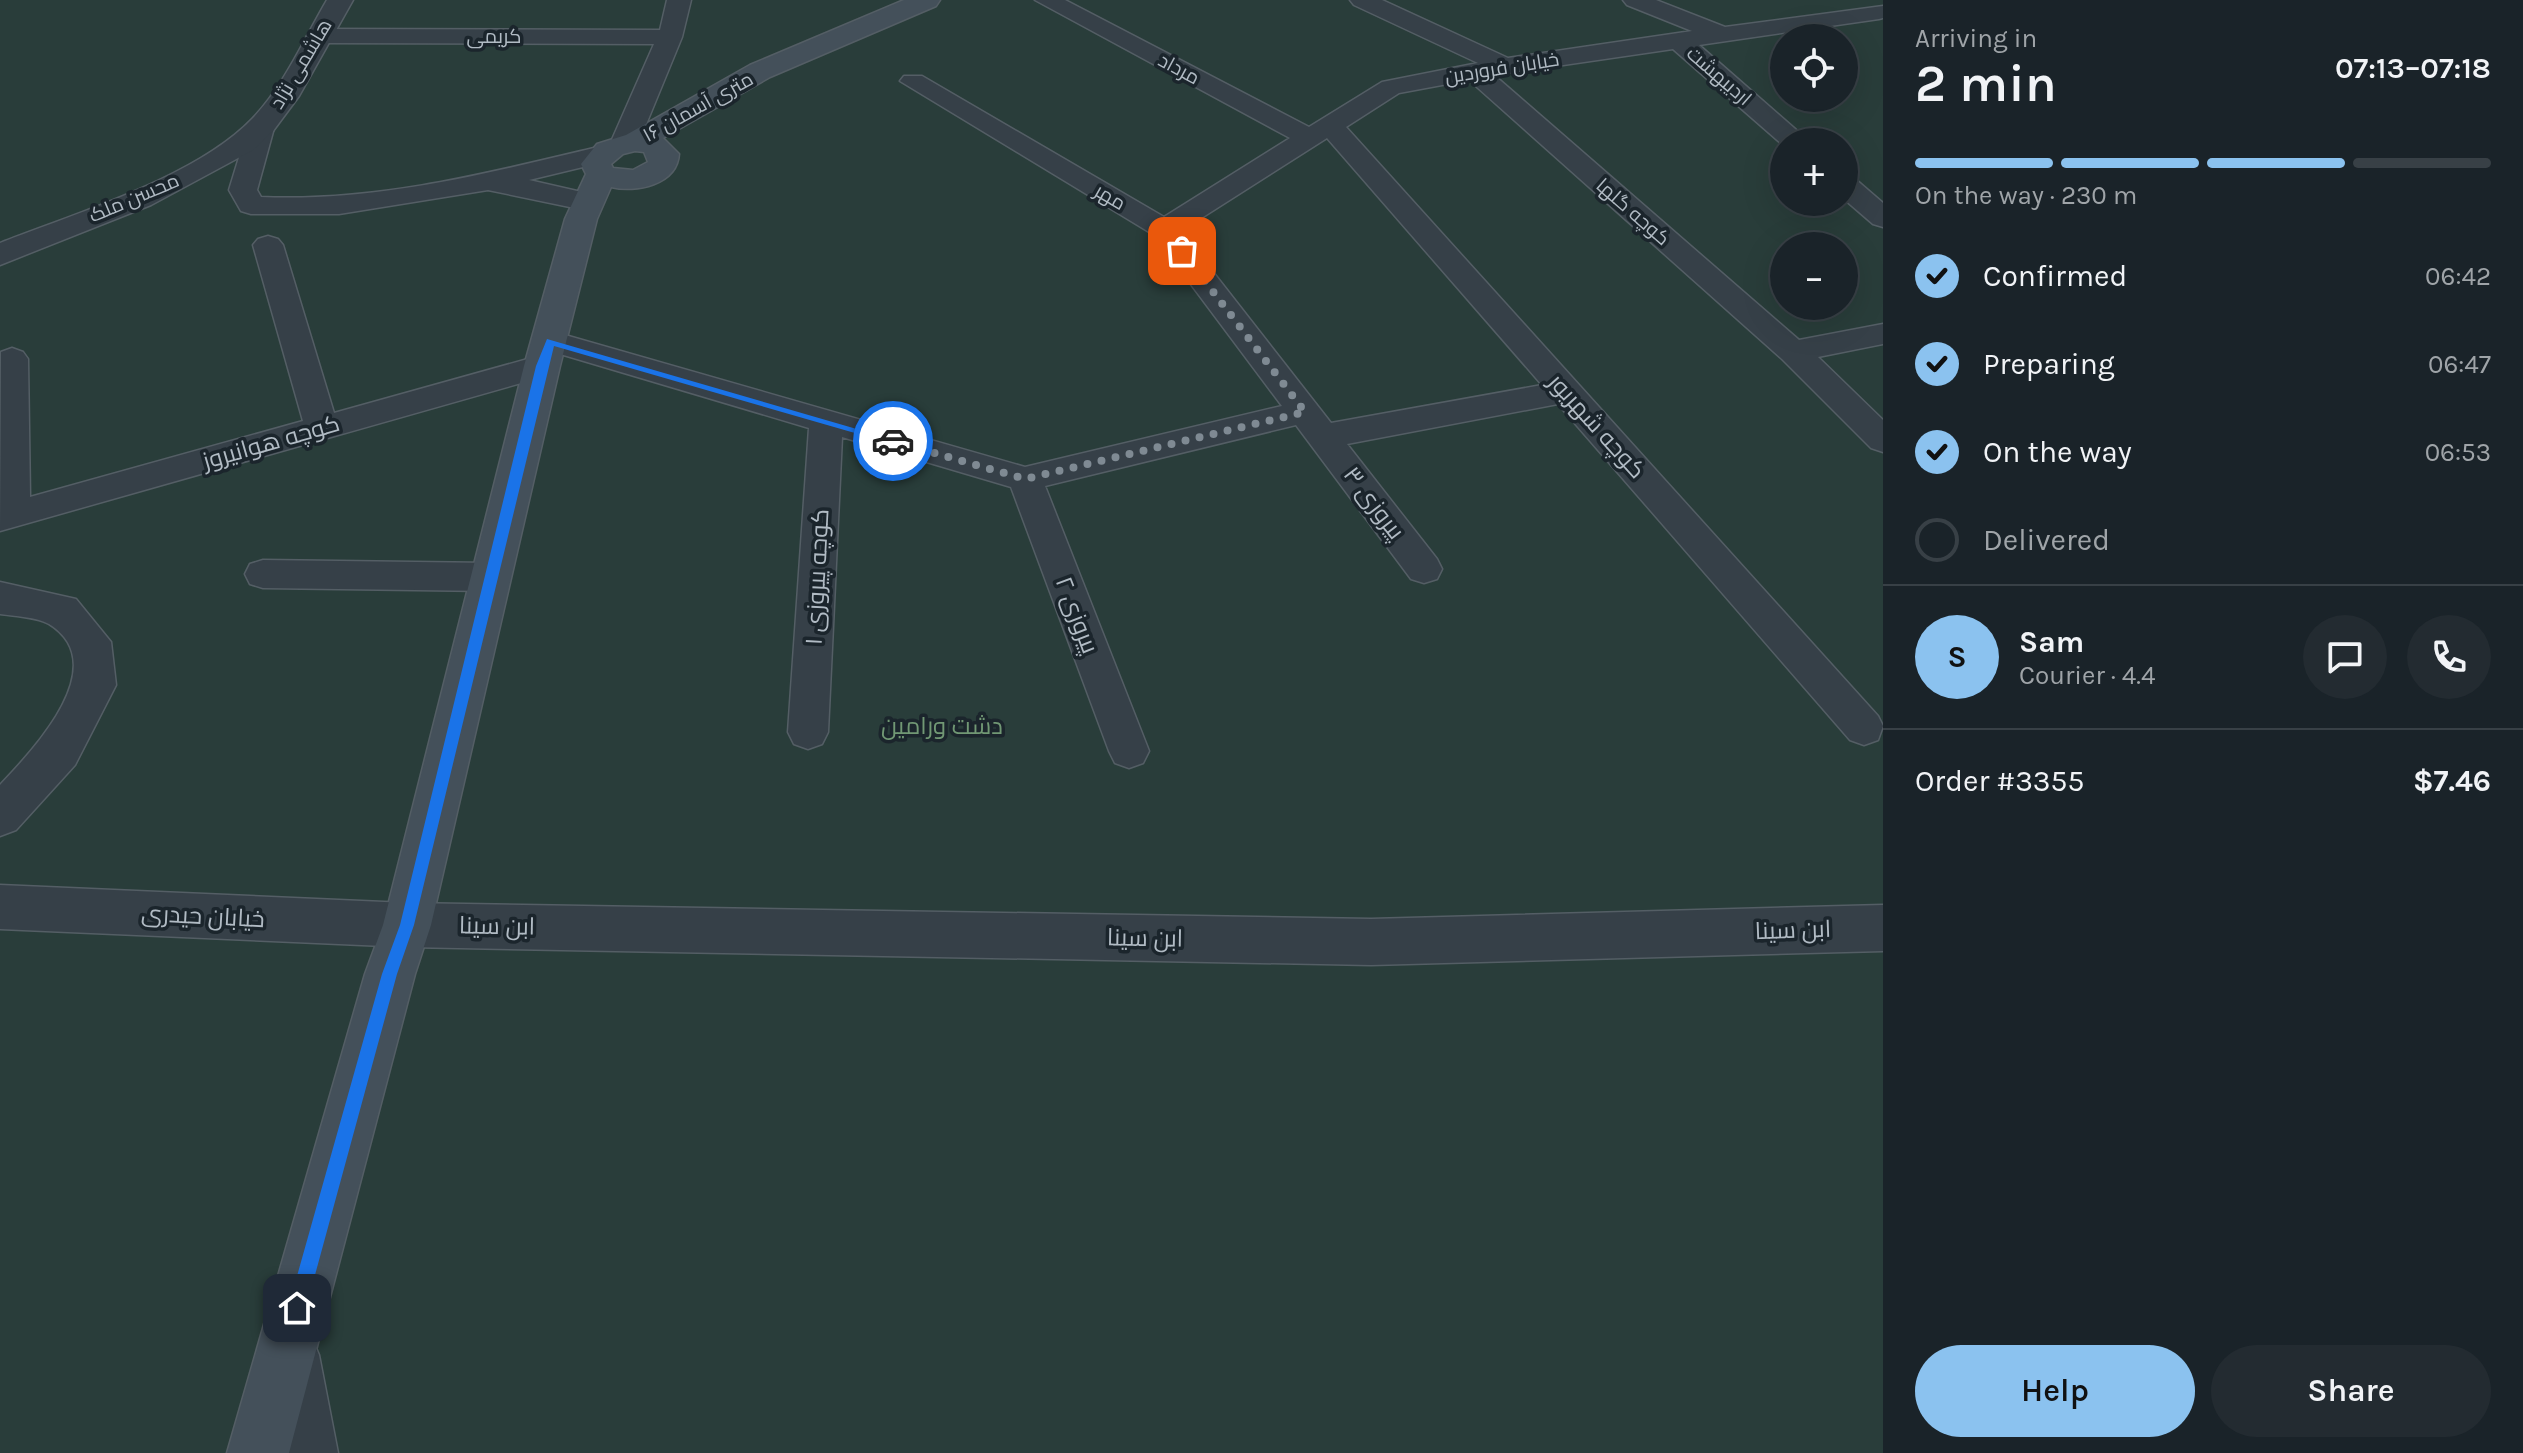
<!DOCTYPE html>
<meta charset="utf-8">
<style>
:root{--surface:#1a2329;--page:#232b31;--text:#f1f3f6;--muted:#9fa4a8;--line:#384046;--accent:#8bc2ef}
body{margin:0;font-family:Karla,Cairo,sans-serif;background:var(--page);color:var(--text);height:100vh;display:flex;flex-direction:column;font-size:30px;white-space:nowrap}
*{box-sizing:border-box;margin:0}
p{font-size:26px;color:var(--muted)}
.icon{flex:none;width:44px;height:44px;fill:none;stroke:currentColor;stroke-width:2;stroke-linecap:round;stroke-linejoin:round}
.map{position:relative;flex:1;overflow:hidden}
.drawer{display:flex;flex-direction:column;background:var(--surface);width:640px}
.drawer>*{flex:none}
.buttons{position:absolute;left:1770px;top:24px;display:grid;gap:16px}
.buttons a{display:grid;place-items:center;width:88px;height:88px;border-radius:50%;background:var(--surface);box-shadow:0 8px 32px #0002,0 0 0 2px var(--line);font-size:40px}
.pin{position:absolute;display:grid;place-items:center;width:68px;height:68px;color:#fff;margin:-34px;border-radius:16px;box-shadow:0 4px 12px #0006}
.courier{position:absolute;display:grid;place-items:center;width:80px;height:80px;margin:-40px;border:6px solid #1a73e8;border-radius:50%;background:#fff;color:#222;box-shadow:0 2px 10px #0007}
.overview em{font-style:normal;font-weight:600}
.overview div{display:flex;flex-direction:column-reverse}
.overview{display:flex;align-items:center;justify-content:space-between;height:136px;padding:0 32px}
h1{font-size:52px;font-weight:600;line-height:60px}
.bar{display:grid;grid-template-columns:repeat(4,1fr);gap:12px 8px;align-content:center;height:96px;padding:0 32px}
.bar i{height:10px;border-radius:6px;background:var(--line)}
.bar .on{background:var(--accent)}
.bar p{grid-column:span 4}
.line{display:flex;align-items:center;gap:20px;padding:0 32px;border-top:2px solid var(--line)}
.line div{flex:1}
.round{display:grid;place-items:center;flex:none;width:84px;height:84px;border-radius:42px;background:var(--page)}
ol{padding:0 32px;list-style:none}
li{display:flex;align-items:center;gap:24px;height:88px}
li p{margin-inline-start:auto}
li .icon{padding:8px;border-radius:50%;background:var(--accent);color:#111;stroke-width:4}
li:last-child{color:var(--muted)}
li i{width:44px;height:44px;border:4px solid var(--line);border-radius:50%}
.button{display:flex;gap:16px;margin-top:auto;padding:16px 32px}
.button a{flex:1;height:92px;border-radius:48px;background:var(--accent);color:#111;font-size:32px;font-weight:600;line-height:92px;text-align:center}
.button a+a{background:var(--page);color:var(--text)}
main{display:flex;flex:1;min-height:0}
.map>svg:first-child{display:block}
.green{fill:#293d3a;fill-rule:evenodd}
.lines{fill:none;stroke-linecap:round;stroke-linejoin:round}
.minor-casing{stroke:#545e65;stroke-width:3}
.tertiary-casing{stroke:#545e65;stroke-width:3}
.secondary-casing{stroke:#545e65;stroke-width:3}
.minor{fill:#364048;fill-rule:evenodd}
.tertiary{fill:#364048;fill-rule:evenodd}
.secondary{fill:#44505a;fill-rule:evenodd}
.route{fill:#1a73e8}
.done{stroke:#7f8a93;stroke-width:8;stroke-dasharray:0 14.4}
.labels{text-anchor:middle;dominant-baseline:central;stroke-width:7;stroke-linejoin:round;paint-order:stroke}
.far-street-label{font-size:20px;fill:#b1bbc4;stroke:#1b252c}
.street-label{font-size:24px;fill:#b1bbc4;stroke:#1b252c}
.park-label{font-size:24px;fill:#719874;stroke:#1b252c}
</style>
<main>
<div class="map">
<svg width="1883" height="1453" viewBox="0 0 1883 1453">
<rect width="100%" height="100%" fill="#232f37"/>
<path class="green" d="M 0,0 L 1883,0 L 1883,1453 L 0,1453 ZM 1784,38 L 1844,38 L 1844,98 L 1784,98 ZM 1784,142 L 1844,142 L 1844,202 L 1784,202 ZM 1784,246 L 1844,246 L 1844,306 L 1784,306 Z"/>
<g class="lines">
<g class="minor-casing">
<path id="minor" d="M 667,0 L 691,0 L 682,37 L 638,144 L 634,150 L 614,150 L 610,144 L 654,44 L 319,43 L 307,36 L 319,29 L 660,30 Z
M 1035,0 L 1065,0 L 1309,127 L 1382,82 L 1478,63 L 1354,5 L 1350,0 L 1382,0 L 1508,58 L 1692,31 L 1627,5 L 1623,0 L 1656,0 L 1725,27 L 1883,6 L 1883,18 L 1879,19 L 1699,45 L 1810,142 L 1784,142 L 1784,146 L 1673,49 L 1494,75 L 1799,340 L 1883,324 L 1883,344 L 1818,357 L 1883,420 L 1883,452 L 1871,448 L 1782,359 L 1469,80 L 1399,93 L 1346,127 L 1878,716 L 1883,726 L 1878,740 L 1864,745 L 1850,740 L 1558,404 L 1347,444 L 1437,559 L 1442,569 L 1437,579 L 1424,583 L 1411,579 L 1296,425 L 1045,486 L 1149,751 L 1143,763 L 1129,768 L 1115,763 L 1109,751 L 1011,487 L 842,437 L 828,732 L 822,744 L 808,749 L 794,744 L 788,732 L 809,428 L 540,348 L 535,341 L 540,334 L 551,331 L 1025,467 L 1282,406 L 1154,235 L 900,81 L 904,76 L 922,76 L 1164,217 L 1290,138 ZM 1327,138 L 1542,385 L 1331,423 L 1181,231 Z
M 261,120 L 270,122 L 274,128 L 257,190 L 261,197 C 378,202 489,173 602,146 L 612,148 L 616,154 L 612,160 L 529,180 L 599,196 L 603,202 L 599,208 L 589,211 L 488,190 L 339,214 L 251,214 L 241,211 L 229,190 L 248,128 L 252,122 Z
M 1844,176 L 1854,178 L 1883,203 L 1883,227 L 1873,224 L 1844,199 Z
M 268,236 L 278,239 L 283,245 L 334,413 L 542,355 L 553,358 L 558,366 L 553,374 L 0,531 L 1,352 L 12,348 L 23,352 L 28,359 L 30,497 L 303,421 L 253,245 L 258,239 Z
M 263,560 L 491,563 L 504,567 L 509,577 L 504,587 L 491,591 L 263,588 L 250,584 L 245,574 L 250,564 Z
M 292,1328 L 311,1336 L 319,1355 L 338,1453 L 282,1453 L 265,1355 L 273,1336 Z"/>
</g>
<g class="tertiary-casing">
<path id="tertiary" d="M 327,0 L 353,0 L 299,96 L 273,131 L 253,150 L 151,205 L 0,265 L 0,243 C 76,213 195,178 252,119 C 284,86 304,39 327,0 Z
M 0,582 L 76,599 L 111,642 L 116,685 L 75,765 L 16,830 L 0,836 L 0,785 C 32,751 115,665 49,624 C 37,617 14,616 0,614 Z
M 0,885 L 407,903 L 1371,919 L 1883,905 L 1883,951 L 1371,965 L 407,947 L 0,929 Z"/>
</g>
<g class="secondary-casing">
<path id="secondary" d="M 904,0 L 940,0 L 936,6 L 770,77 L 663,138 L 679,154 C 677,185 636,193 611,187 L 597,219 L 560,366 L 431,925 L 415,974 L 289,1453 L 227,1453 L 365,974 L 383,925 L 524,366 L 565,219 L 586,174 L 581,164 L 597,144 L 626,135 L 750,65 ZM 635,151 L 644,152 L 648,162 L 633,170 L 613,168 L 611,164 L 623,154 Z"/>
</g>
<use href="#minor" class="minor"/>
<use href="#tertiary" class="tertiary"/>
<use href="#secondary" class="secondary"/>
</g>
<path class="route" d="M 547,339 L 898,441 L 893,444 L 554,346 L 414,925 L 397,974 L 306,1308 L 297,1316 L 288,1308 L 382,974 L 400,925 L 536,366 Z"/>
<g class="lines">
<path class="done" d="M 893,441 L 1025,479 L 1305,412 L 1182,251"/>
</g>
<g class="labels">
<g class="far-street-label">
<text x="494" y="36">کریمی</text>
<text transform="translate(301 64) rotate(-59)">هاشمی نژاد</text>
<text transform="translate(1502 68) rotate(-9)">خیابان فروردین</text>
<text transform="translate(1179 69) rotate(28)">مرداد</text>
<text transform="translate(1719 76) rotate(41)">اردیبهشت</text>
<text transform="translate(698 107) rotate(-29)">۱۶ متری آسمان</text>
<text transform="translate(1110 197) rotate(30)">مهر</text>
<text transform="translate(134 198) rotate(-23)">محسن ملک</text>
<text transform="translate(1633 212) rotate(41)">کوچه گلها</text>
</g>
<g class="street-label">
<text transform="translate(1597 426) rotate(48)">کوچه شهریور</text>
<text transform="translate(271 442) rotate(-16)">کوچه هوانیروز</text>
<text transform="translate(1374 503) rotate(53)">پیروزی ۳</text>
<text transform="translate(817 577) rotate(-87)">کوچه پیروزی ۱</text>
<text transform="translate(1077 615) rotate(69)">پیروزی ۲</text>
<text transform="translate(203 916) rotate(3)">خیابان حیدری</text>
<text transform="translate(497 926) rotate(1)">ابن سینا</text>
<text transform="translate(1793 930) rotate(-2)">ابن سینا</text>
<text transform="translate(1145 938) rotate(1)">ابن سینا</text>
</g>
<g class="park-label">
<text x="942" y="726">دشت ورامین</text>
</g>
</g>
</svg>
<div class="buttons">
<a><svg class="icon" aria-label="locate" viewBox="0 0 24 24"><circle cx="12" cy="12" r="6"/><path d="M12 2v4M12 18v4M2 12h4M18 12h4"/></svg></a>
<a>+</a>
<a>−</a>
</div>
<div class="pin" style="left:1182px;top:251px;background:#ea580c"><svg class="icon" aria-label="bag" viewBox="0 0 24 24"><path d="M5 8h14l-1 12H6zM9 8a3 3 0 0 1 6 0"/></svg></div>
<div class="pin" style="left:297px;top:1308px;background:#1f2937"><svg class="icon" aria-label="home" viewBox="0 0 24 24"><path d="M3 11l9-7 9 7M6 9v11h12V9"/></svg></div>
<div class="courier" style="left:893px;top:441px"><svg class="icon" aria-label="car" viewBox="0 0 24 24"><path d="M5 17H2v-5l4-1 3-4h7l3 4 3 1v5h-3M9 17h6M6 11h13"/><circle cx="7" cy="17" r="2"/><circle cx="17" cy="17" r="2"/></svg></div>
</div>
<section class="drawer">
<div class="overview"><div><h1>2 min</h1><p>Arriving in</p></div><em>07:13–07:18</em></div>
<div class="bar"><i class="on"></i><i class="on"></i><i class="on"></i><i></i><p>On the way · 230 m</p></div>
<ol>
<li><svg class="icon" aria-label="check" viewBox="0 0 24 24"><path d="M5 12l5 5 9-10"/></svg>Confirmed<p>06:42</p></li>
<li><svg class="icon" aria-label="check" viewBox="0 0 24 24"><path d="M5 12l5 5 9-10"/></svg>Preparing<p>06:47</p></li>
<li><svg class="icon" aria-label="check" viewBox="0 0 24 24"><path d="M5 12l5 5 9-10"/></svg>On the way<p>06:53</p></li>
<li><i></i>Delivered</li>
</ol>
<div class="line" style="height:144px"><b class="round" style="background:var(--accent);color:#111">S</b><div><b>Sam</b><p>Courier · 4.4</p></div><a class="round"><svg class="icon" aria-label="chat" viewBox="0 0 24 24"><path d="M4 5h16v11H9l-5 4z"/></svg></a><a class="round"><svg class="icon" aria-label="phone" viewBox="0 0 24 24"><path d="M5 4h4l2 5-3 2q2 4 5 5l2-3 5 2v4C11 20 4 13 5 4z"/></svg></a></div>
<div class="line" style="height:104px"><div>Order #3355</div><b>$7.46</b></div>
<div class="button"><a>Help</a><a>Share</a></div>
</section>
</main>
